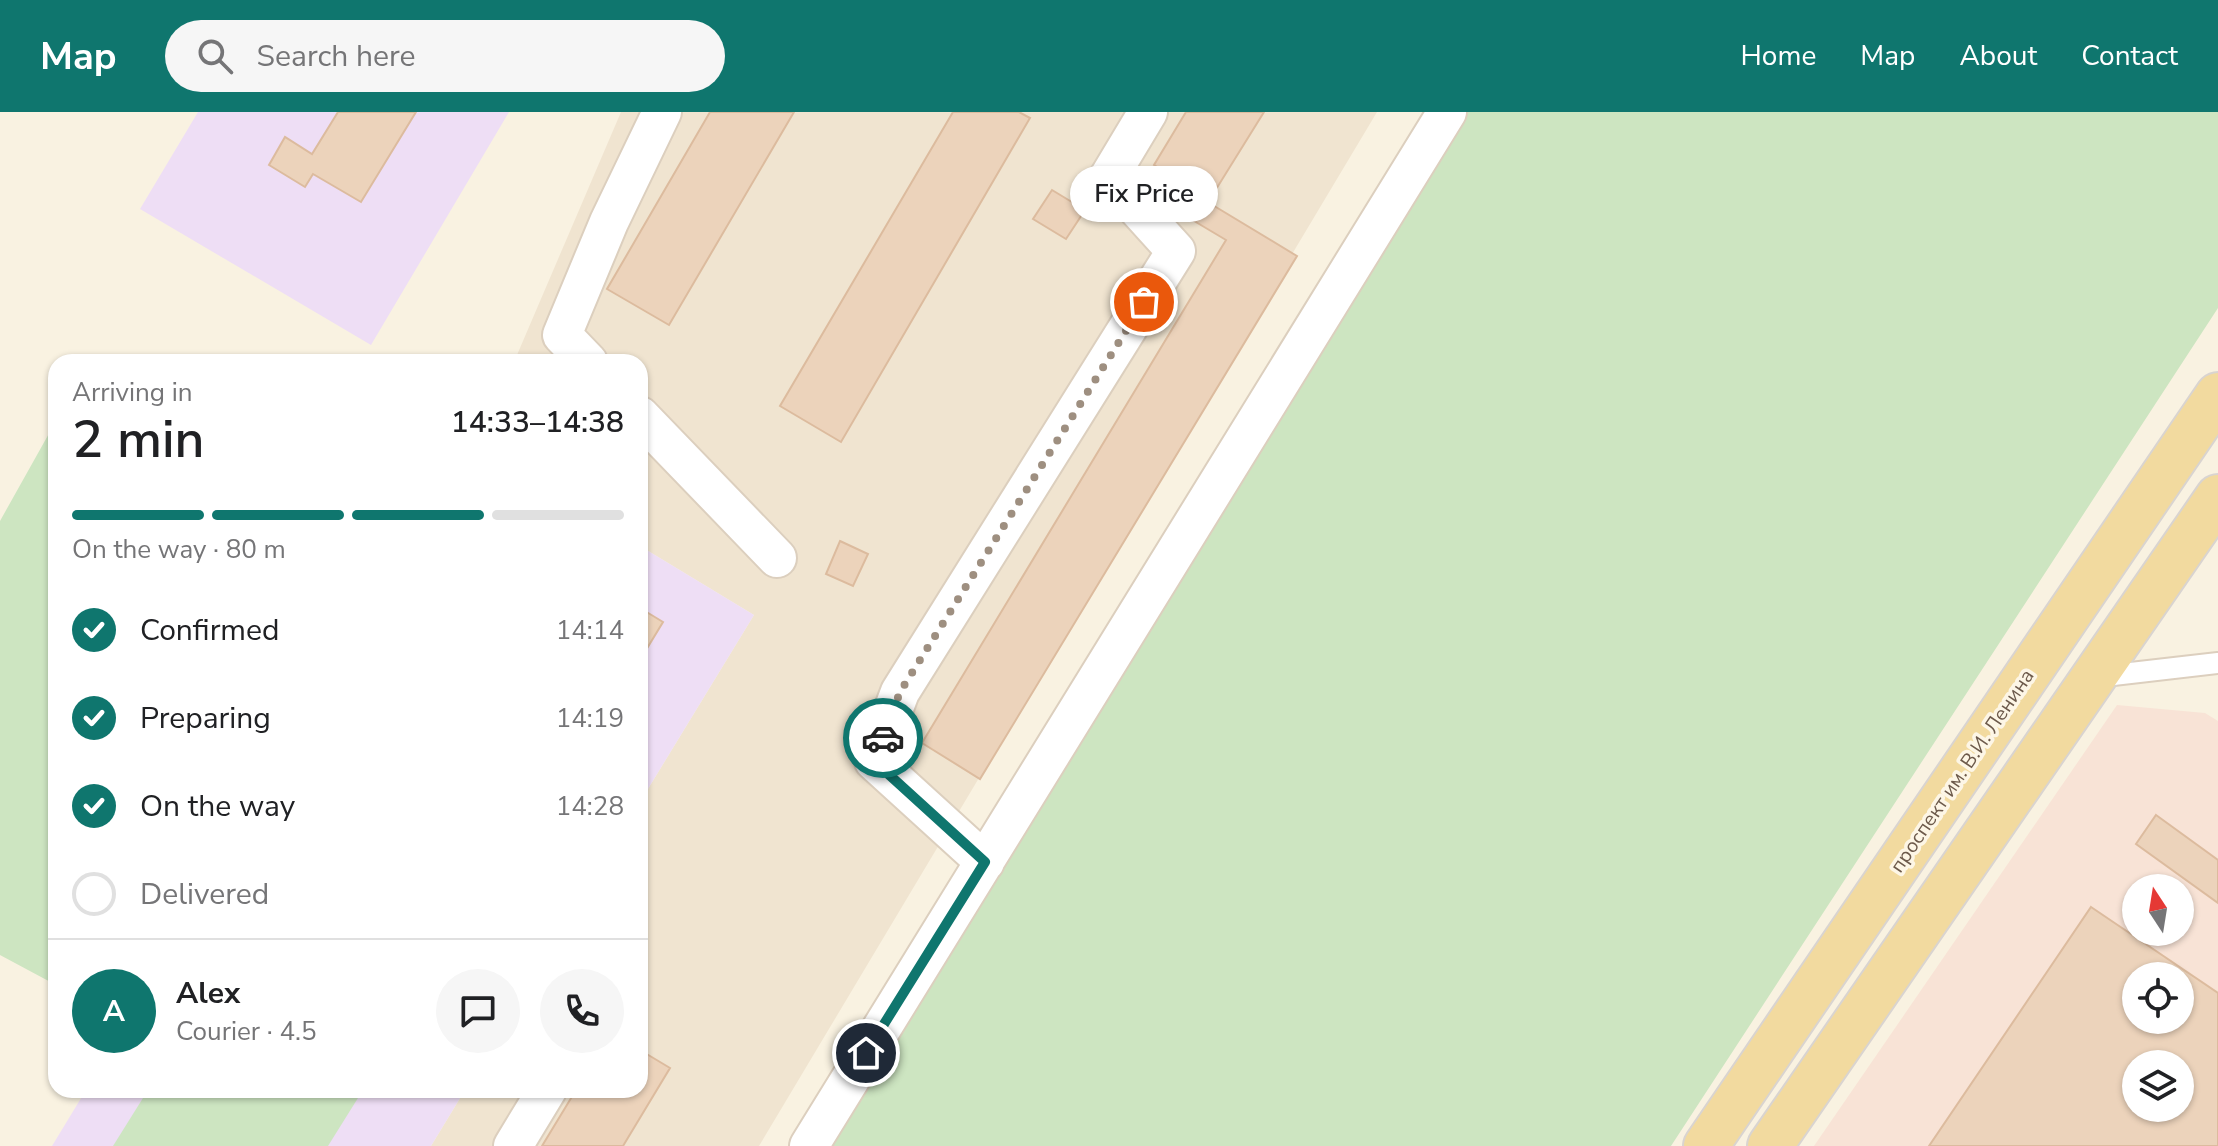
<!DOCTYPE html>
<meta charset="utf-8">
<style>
:root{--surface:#fff;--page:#f6f6f6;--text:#202124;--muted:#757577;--line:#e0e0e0;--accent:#0f766e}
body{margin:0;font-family:"Nunito Sans",sans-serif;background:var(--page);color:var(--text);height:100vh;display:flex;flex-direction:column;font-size:30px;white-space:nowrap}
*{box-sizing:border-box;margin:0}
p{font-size:26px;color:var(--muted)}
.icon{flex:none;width:44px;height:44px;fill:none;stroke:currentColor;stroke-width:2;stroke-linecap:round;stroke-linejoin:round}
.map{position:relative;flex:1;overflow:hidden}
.side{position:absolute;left:48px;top:242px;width:600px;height:744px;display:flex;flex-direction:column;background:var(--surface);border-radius:24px;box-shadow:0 2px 6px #0004}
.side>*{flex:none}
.needle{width:52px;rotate:348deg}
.buttons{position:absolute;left:2122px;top:762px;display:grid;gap:16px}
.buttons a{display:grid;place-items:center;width:72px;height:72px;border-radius:50%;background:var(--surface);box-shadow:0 2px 6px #0004;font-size:40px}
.pin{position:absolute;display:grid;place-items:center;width:68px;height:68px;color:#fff;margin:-34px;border:4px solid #fff;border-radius:50%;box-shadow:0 2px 8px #0007}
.courier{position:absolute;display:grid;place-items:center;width:80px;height:80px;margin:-40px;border:6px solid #0f766e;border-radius:50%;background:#fff;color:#222;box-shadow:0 2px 10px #0007}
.bubble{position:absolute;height:56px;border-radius:28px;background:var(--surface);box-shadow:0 2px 6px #0004;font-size:26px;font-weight:600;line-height:56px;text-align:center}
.overview em{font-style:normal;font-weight:600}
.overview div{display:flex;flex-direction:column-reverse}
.overview{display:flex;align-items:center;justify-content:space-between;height:136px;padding:0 24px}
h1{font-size:52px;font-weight:600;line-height:60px}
.bar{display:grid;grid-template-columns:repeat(4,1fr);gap:12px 8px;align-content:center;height:96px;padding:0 24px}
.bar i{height:10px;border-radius:6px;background:var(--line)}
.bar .active{background:var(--accent)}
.bar p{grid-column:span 4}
.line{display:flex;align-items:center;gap:20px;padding:0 24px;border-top:2px solid var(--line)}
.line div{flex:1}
.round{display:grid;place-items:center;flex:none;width:84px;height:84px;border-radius:42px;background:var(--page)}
ol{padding:0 24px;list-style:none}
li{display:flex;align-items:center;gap:24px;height:88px}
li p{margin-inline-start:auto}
li .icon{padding:8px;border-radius:50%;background:var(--accent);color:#fff;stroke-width:4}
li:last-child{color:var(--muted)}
li i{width:44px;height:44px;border:4px solid var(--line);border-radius:50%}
header{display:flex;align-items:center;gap:48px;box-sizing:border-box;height:112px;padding:0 40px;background:var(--accent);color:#fff}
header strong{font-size:38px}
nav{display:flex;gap:44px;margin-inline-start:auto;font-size:28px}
.search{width:560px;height:72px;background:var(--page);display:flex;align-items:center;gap:20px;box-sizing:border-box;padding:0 28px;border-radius:44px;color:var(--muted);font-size:30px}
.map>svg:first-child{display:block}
.residential{fill:#f0e4d0}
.commercial{fill:#f8e3d6;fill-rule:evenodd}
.education{fill:#eedef5}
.green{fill:#cde5c1}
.building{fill:#ecd3bb;stroke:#dcbb9e;stroke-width:2;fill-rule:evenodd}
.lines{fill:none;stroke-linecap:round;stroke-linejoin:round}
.service-casing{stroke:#dccfbe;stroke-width:24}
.minor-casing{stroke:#dccfbe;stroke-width:42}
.primary-casing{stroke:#d9d4d0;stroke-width:48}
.service{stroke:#fff;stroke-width:20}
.minor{stroke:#fff;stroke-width:38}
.primary{stroke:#f2da9f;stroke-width:44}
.done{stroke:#9e8f80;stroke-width:8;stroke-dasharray:0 14.4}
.route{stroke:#0f766e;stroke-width:10}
.labels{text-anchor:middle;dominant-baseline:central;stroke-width:7;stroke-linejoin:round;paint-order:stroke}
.street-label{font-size:20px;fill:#6d5a4b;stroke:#fdf6e6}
</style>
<header>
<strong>Map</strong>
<div class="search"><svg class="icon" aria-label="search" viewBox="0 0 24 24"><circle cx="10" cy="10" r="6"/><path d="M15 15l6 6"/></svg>Search here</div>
<nav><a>Home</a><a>Map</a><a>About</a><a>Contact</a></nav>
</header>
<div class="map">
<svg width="2218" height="1034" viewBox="0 0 2218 1034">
<rect width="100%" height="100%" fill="#f9f2e1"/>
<path class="residential" d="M 621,0 L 1377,0 L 759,1034 L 431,1034 L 465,978 L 640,978 L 640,690 L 754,503 L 640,434 L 640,250 L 514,250 Z"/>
<path class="commercial" d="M 2117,593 L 2205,601 L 2218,609 L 2218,1034 L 1814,1034 ZM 2136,776 L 2180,776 L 2180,820 L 2136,820 ZM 2136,864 L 2180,864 L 2180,908 L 2136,908 ZM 2136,952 L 2180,952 L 2180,996 L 2136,996 Z"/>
<path class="education" d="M 198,0 L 509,0 L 371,233 L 140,97 Z
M 640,434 L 754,503 L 640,690 Z
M 86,978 L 465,978 L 431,1034 L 52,1034 Z"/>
<path class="green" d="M 1464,0 L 2218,0 L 2218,196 L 1671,1034 L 826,1034 Z
M 56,309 L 56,873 L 0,843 L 0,409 Z
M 148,978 L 363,978 L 328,1034 L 113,1034 Z"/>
<path class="building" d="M 338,0 L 416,0 L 361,90 L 313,62 L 305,75 L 269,53 L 285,25 L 312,42 Z
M 710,0 L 794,0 L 669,213 L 607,177 Z
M 953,0 L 1019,0 L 1030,6 L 841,330 L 780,294 Z
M 1186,0 L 1264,0 L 1210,87 L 1154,53 Z
M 1052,78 L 1085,98 L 1066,127 L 1033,107 Z
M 1191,80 L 1297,144 L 980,667 L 922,631 L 1226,128 L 1179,100 Z
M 840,429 L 868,442 L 853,474 L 826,462 Z
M 640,496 L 663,510 L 640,548 Z
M 2156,703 L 2218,748 L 2218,791 L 2136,732 Z
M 2091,795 L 2218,881 L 2218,1034 L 1929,1034 ZM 2136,864 L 2180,864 L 2180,908 L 2136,908 ZM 2136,952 L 2180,952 L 2180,996 L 2136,996 Z
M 640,938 L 670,956 L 623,1034 L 542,1034 L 576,978 L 640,978 Z"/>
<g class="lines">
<g class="service-casing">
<path id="service" d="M 2096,565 L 2218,551"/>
</g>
<g class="minor-casing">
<path id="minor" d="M 588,250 L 562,223 L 609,110 L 662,0
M 640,304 L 777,446
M 985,750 L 874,649 L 900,580 L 1176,139 L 1109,65 L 1148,0
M 513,1034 L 547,978
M 809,1034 L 1447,0"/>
</g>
<g class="primary-casing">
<path id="primary" d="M 1706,1034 L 2218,283
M 1770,1034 L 2218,385"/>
</g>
<use href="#service" class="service"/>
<use href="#minor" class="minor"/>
<use href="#primary" class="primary"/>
</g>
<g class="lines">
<path class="done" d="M 883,626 L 900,580 L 1144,190"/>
<path class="route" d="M 866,941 L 985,750 L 874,649 L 883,626"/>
</g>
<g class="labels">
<g class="street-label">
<text transform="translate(1962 659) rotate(-56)">проспект им. В.И. Ленина</text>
</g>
</g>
</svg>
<div class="buttons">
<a><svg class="needle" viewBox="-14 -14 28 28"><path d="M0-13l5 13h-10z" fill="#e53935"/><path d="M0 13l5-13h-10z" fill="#757577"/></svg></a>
<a><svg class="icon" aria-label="locate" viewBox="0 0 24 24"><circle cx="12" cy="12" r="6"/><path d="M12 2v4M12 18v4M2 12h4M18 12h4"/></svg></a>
<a><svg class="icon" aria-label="layers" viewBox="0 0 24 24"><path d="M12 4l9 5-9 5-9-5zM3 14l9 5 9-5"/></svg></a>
</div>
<div class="pin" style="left:1144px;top:190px;background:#ea580c"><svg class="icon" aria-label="bag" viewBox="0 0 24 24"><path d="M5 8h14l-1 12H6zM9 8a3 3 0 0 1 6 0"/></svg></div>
<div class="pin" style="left:866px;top:941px;background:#1f2937"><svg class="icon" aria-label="home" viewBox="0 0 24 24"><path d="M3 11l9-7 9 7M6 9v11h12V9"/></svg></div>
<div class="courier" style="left:883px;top:626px"><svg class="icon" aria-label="car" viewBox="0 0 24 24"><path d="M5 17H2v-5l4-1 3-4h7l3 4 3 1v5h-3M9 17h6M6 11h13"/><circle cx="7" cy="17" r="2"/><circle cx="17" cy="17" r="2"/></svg></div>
<div class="bubble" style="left:1070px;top:54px;width:148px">Fix Price</div>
<section class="side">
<div class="overview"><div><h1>2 min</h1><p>Arriving in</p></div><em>14:33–14:38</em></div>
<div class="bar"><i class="active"></i><i class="active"></i><i class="active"></i><i></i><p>On the way · 80 m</p></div>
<ol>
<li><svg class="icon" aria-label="check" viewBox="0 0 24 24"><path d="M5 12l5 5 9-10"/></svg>Confirmed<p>14:14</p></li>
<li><svg class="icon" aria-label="check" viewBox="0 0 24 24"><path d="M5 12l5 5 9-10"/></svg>Preparing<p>14:19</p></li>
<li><svg class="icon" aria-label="check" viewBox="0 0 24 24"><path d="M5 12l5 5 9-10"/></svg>On the way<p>14:28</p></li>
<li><i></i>Delivered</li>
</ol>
<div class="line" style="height:144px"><b class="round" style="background:var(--accent);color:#fff">A</b><div><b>Alex</b><p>Courier · 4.5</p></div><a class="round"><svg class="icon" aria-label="chat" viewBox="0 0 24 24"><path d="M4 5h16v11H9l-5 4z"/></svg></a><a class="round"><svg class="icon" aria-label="phone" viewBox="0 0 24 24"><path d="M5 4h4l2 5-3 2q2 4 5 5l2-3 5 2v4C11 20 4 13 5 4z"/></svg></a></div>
</section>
</div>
